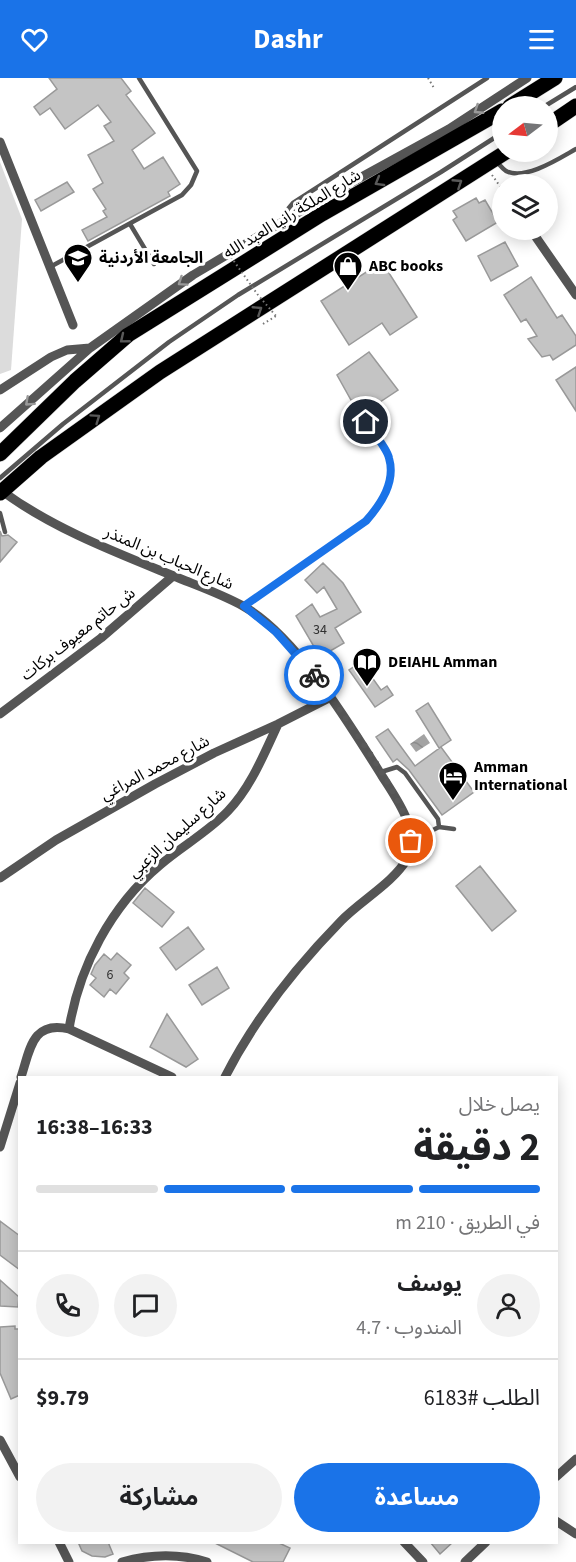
<!DOCTYPE html>
<html lang="ar">
<meta charset="utf-8">
<style>
:root{--surface:#fff;--page:#f2f2f2;--text:#202124;--muted:#757577;--line:#e0e0e0;--accent:#1a73e8}
body{margin:0;font-family:"Source Sans 3","Noto Sans Arabic",sans-serif;background:var(--page);color:var(--text);direction:rtl;height:100vh;display:flex;flex-direction:column;font-size:22px;white-space:nowrap}
*{box-sizing:border-box;margin:0}
p{font-size:20px;color:var(--muted)}
.icon{flex:none;width:33px;height:33px;fill:none;stroke:currentColor;stroke-width:2;stroke-linecap:round;stroke-linejoin:round}
.map{position:relative;flex:1;overflow:hidden;direction:ltr}
.panel{position:absolute;left:18px;top:998px;width:540px;height:468px;display:flex;flex-direction:column;background:var(--surface);border-radius:0px;box-shadow:0 3px 15px #0003;direction:rtl}
.panel>*{flex:none}
.needle{width:39px;rotate:254deg}
.controls{position:absolute;left:492px;top:18px;display:grid;gap:12px}
.controls a{display:grid;place-items:center;width:66px;height:66px;border-radius:50%;background:var(--surface);box-shadow:0 3px 15px #0003;font-size:30px}
.pin{position:absolute;display:grid;place-items:center;width:51px;height:51px;color:#fff;margin:-26px;border:3px solid #fff;border-radius:50%;box-shadow:0 2px 6px #0007}
.courier{position:absolute;display:grid;place-items:center;width:60px;height:60px;margin:-30px;border:4px solid #1a73e8;border-radius:50%;background:#fff;color:#222;box-shadow:0 2px 8px #0007}
.overview em{font-style:normal;font-weight:700}
.overview div{display:flex;flex-direction:column-reverse}
.overview{display:flex;align-items:center;justify-content:space-between;height:102px;padding:0 18px}
h1{font-size:39px;font-weight:700;line-height:45px}
.bar{display:grid;grid-template-columns:repeat(4,1fr);gap:9px 6px;align-content:center;height:72px;padding:0 18px}
.bar i{height:8px;border-radius:4px;background:var(--line)}
.bar .on{background:var(--accent)}
.bar p{grid-column:span 4}
.line{display:flex;align-items:center;gap:15px;padding:0 18px;border-top:2px solid var(--line)}
.line div{flex:1}
.round{display:grid;place-items:center;flex:none;width:63px;height:63px;border-radius:32px;background:var(--page)}
.cta{display:flex;gap:12px;margin-top:auto;padding:12px 18px}
.cta a{flex:1;height:69px;border-radius:36px;background:var(--accent);color:#fff;font-size:24px;font-weight:700;line-height:69px;text-align:center}
.cta a+a{background:var(--page);color:var(--text)}
header{display:flex;justify-content:space-between;align-items:center;height:78px;padding:0 18px;background:var(--accent);color:#fff;font-size:27px;font-weight:700}
.map>svg:first-child{display:block}
.pitch{fill:#dcdcdc}
.water{fill:url(#water-waves)}
.building{fill:#c4c4c4;stroke:#999;stroke-width:1.5}
.lines{fill:none;stroke-linecap:round;stroke-linejoin:round}
.primary-casing{stroke:#dbdbdb;stroke-width:16}
.path{stroke:#777;stroke-width:2;stroke-dasharray:1.5 3;stroke-linecap:butt}
.service{stroke:#555;stroke-width:4.5}
.minor{stroke:#555;stroke-width:9}
.primary{stroke:#000;stroke-width:15}
.path-bridge{stroke:#777;stroke-width:2;stroke-dasharray:1.5 3;stroke-linecap:butt}
.oneway{stroke:#999}
.oneway2{stroke:#595959}
.done{stroke:#595959;stroke-width:6;stroke-dasharray:0 10.8}
.route{stroke:#1a73e8;stroke-width:8}
.labels{text-anchor:middle;dominant-baseline:central;stroke-width:6;stroke-linejoin:round;paint-order:stroke}
.number-label{font-size:14px;fill:#313131}
.street-label{font-size:16px;fill:#000;stroke:#fff}
.poi-label{font-size:16px;font-weight:bold;fill:#000;stroke:#fff;text-anchor:start}
</style>
<header><svg class="icon" aria-label="menu" viewBox="0 0 24 24"><path d="M4 6h16M4 12h16M4 18h16"/></svg>Dashr<svg class="icon" aria-label="heart" viewBox="0 0 24 24"><path d="M12 20l-8-8c-3-5 5-10 8-4 3-6 11-1 8 4z"/></svg></header>
<div class="map">
<svg width="576" height="1484" viewBox="0 0 576 1484">
<defs>
<pattern id="water-waves" width="16" height="10" patternUnits="userSpaceOnUse" patternTransform="scale(1.5)"><rect width="16" height="10" fill="#a3a3a3"/><path d="M0 5q4-4 8 0t8 0" fill="none" stroke="#8b8b8b"/></pattern>
</defs>
<rect width="100%" height="100%" fill="#fff"/>
<path class="pitch" d="M 0,84 L 22,141 L 11,292 L 0,296 Z"/>
<path class="water" d="M 424,656 L 430,665 L 416,674 L 410,666 Z"/>
<path class="building" d="M 49,0 L 121,0 L 131,13 L 126,17 L 155,55 L 132,72 L 144,91 L 163,79 L 180,106 L 168,114 L 170,118 L 88,163 L 82,152 L 107,139 L 103,133 L 106,131 L 93,111 L 103,105 L 88,77 L 114,63 L 104,48 L 111,44 L 98,27 L 65,51 L 50,30 L 40,37 L 34,29 L 57,11 Z
M 67,104 L 74,114 L 41,133 L 35,122 Z
M 476,120 L 479,125 L 485,122 L 498,144 L 466,163 L 453,142 L 457,139 L 453,133 Z
M 505,164 L 518,188 L 491,203 L 478,178 Z
M 382,184 L 417,239 L 390,257 L 382,245 L 349,267 L 321,223 Z
M 531,199 L 557,240 L 562,237 L 576,258 L 576,267 L 553,282 L 550,277 L 542,279 L 528,261 L 537,258 L 526,241 L 521,244 L 504,217 Z
M 369,274 L 398,312 L 377,326 L 351,322 L 337,297 Z
M 576,289 L 576,333 L 556,302 Z
M 0,453 L 2,458 L 8,457 L 17,464 L 0,484 Z
M 323,485 L 343,505 L 361,534 L 335,550 L 344,565 L 320,579 L 296,538 L 312,526 L 320,539 L 337,531 L 324,509 L 317,515 L 305,502 Z
M 361,584 L 381,612 L 387,608 L 393,617 L 375,629 L 349,592 Z
M 428,625 L 451,662 L 439,670 L 416,633 Z
M 388,651 L 415,688 L 441,669 L 474,714 L 442,737 L 409,692 L 397,681 L 393,684 L 376,659 Z
M 480,788 L 516,833 L 492,853 L 456,808 Z
M 145,810 L 174,834 L 162,849 L 133,825 Z
M 188,849 L 204,871 L 176,892 L 160,870 Z
M 117,875 L 131,887 L 124,895 L 129,900 L 116,916 L 110,911 L 104,919 L 90,907 L 96,900 L 91,896 L 95,887 L 104,876 L 111,882 Z
M 217,889 L 229,910 L 202,927 L 189,907 Z
M 167,936 L 198,981 L 186,989 L 150,969 Z
M 0,1143 L 20,1158 L 20,1192 L 0,1177 Z
M 0,1202 L 19,1219 L 18,1229 L 0,1228 Z
M 15,1248 L 15,1251 L 20,1251 L 20,1317 L 11,1321 L 0,1295 L 0,1249 Z
M 78,1464 L 108,1464 L 113,1476 L 105,1479 L 92,1478 L 82,1473 Z
M 213,1464 L 277,1464 L 290,1470 L 283,1484 L 253,1484 Z
M 430,1464 L 453,1464 L 440,1476 Z"/>
<g class="lines">
<g class="primary-casing">
<path id="primary" d="M 510,28 L 555,0
M 548,47 L 576,28
M 0,376 L 75,303 L 128,257 L 322,136 L 502,33
M 0,415 L 41,379 L 160,294 L 506,74"/>
</g>
<path class="path" d="M 428,0 L 434,10
M 492,97 L 502,111
M 263,246 L 276,238"/>
<path class="service" d="M 545,28 L 576,9
M 496,83 C 499,86 502,90 506,93 C 525,103 560,80 576,71
M 286,141 L 288,131 L 293,125 L 487,0
M 130,146 L 154,186
M 50,189 L 182,117 L 191,107 L 197,93 L 139,0
M 0,400 L 63,346 L 169,264 L 238,217 L 441,94 L 502,55
M 0,435 L 5,454
M 244,527 L 366,443 C 380,427 397,402 389,379 C 385,367 362,338 354,327
M 381,694 L 397,689 L 405,695 L 438,741 L 439,749 L 411,763
M 439,749 L 454,751"/>
<path class="minor" d="M 0,64 L 73,247
M 531,152 L 576,217
M 0,312 L 51,279 L 67,272 L 90,270
M 0,350 L 90,270 L 193,197 L 316,124 L 449,51 L 527,0
M 2,413 C 55,452 120,476 181,501 C 201,509 223,517 243,528 C 296,557 350,647 382,698 C 396,720 422,755 407,781 C 393,805 360,823 341,843 C 296,889 254,942 225,999
M 0,636 L 101,560 L 173,498
M 0,800 L 56,762 L 155,706 L 214,675 L 278,646 L 331,619
M 69,951 C 79,889 111,828 160,787 C 182,768 208,754 228,733 C 251,709 264,676 278,646
M 21,999 C 30,972 32,942 69,951 L 172,999
M 0,1069 L 20,1005
M 0,1362 L 20,1399
M 556,1399 L 576,1381
M 556,1443 L 576,1456
M 59,1464 L 69,1484
M 404,1464 L 423,1484
M 122,1484 C 151,1476 178,1475 207,1484
M 465,1484 L 486,1464"/>
<use href="#primary" class="primary"/>
<path class="path-bridge" d="M 226,172 L 258,217 L 276,238"/>
</g>
<defs><path id="oneway-chevron" d="M-2-3.5L2.5 0L-2 3.5" fill="none" stroke-width="1.6" stroke-linecap="round" stroke-linejoin="round" transform="scale(1.5)"/></defs>
<g class="oneway">
<use href="#oneway-chevron" transform="translate(478 32) rotate(147)"/>
<use href="#oneway-chevron" transform="translate(182 204) rotate(146)"/>
<use href="#oneway-chevron" transform="translate(29 324) rotate(138)"/>
</g>
<g class="oneway2">
<use href="#oneway-chevron" transform="translate(379 104) rotate(150)"/>
<use href="#oneway-chevron" transform="translate(458 105) rotate(-33)"/>
<use href="#oneway-chevron" transform="translate(258 232) rotate(-33)"/>
<use href="#oneway-chevron" transform="translate(124 261) rotate(141)"/>
<use href="#oneway-chevron" transform="translate(96 340) rotate(-35)"/>
</g>
<g class="lines">
<path class="done" d="M 314,597 C 338,629 411,726 411,763"/>
<path class="route" d="M 314,597 L 276,554 L 244,528 L 366,443 C 381,426 396,404 389,380 C 387,370 372,353 366,344"/>
</g>
<defs>
<g id="university-pin" transform="scale(1.5)"><path d="M0 17L-7.5 6A9.5 9.5 0 1 1 7.5 6Z" fill="#000" stroke="#fff"/><path d="M0-5L7-2L0 1L-7-2ZM-4 1L0 2.5L4 1V4Q0 6-4 4Z" fill="#fff"/></g>
<g id="shop-pin" transform="scale(1.5)"><path d="M0 17L-7.5 6A9.5 9.5 0 1 1 7.5 6Z" fill="#000" stroke="#fff"/><path d="M-5-2.5h2.3a2.7 3.5 0 0 1 5.4 0H5L5.5 6h-11ZM-1.5-2.5h3a1.5 2.3 0 0 0-3 0Z" fill="#fff"/></g>
<g id="library-pin" transform="scale(1.5)"><path d="M0 17L-7.5 6A9.5 9.5 0 1 1 7.5 6Z" fill="#000" stroke="#fff"/><path d="M-6-4Q-3-5.5-.7-3.5V5Q-3 3-6 4ZM6-4Q3-5.5 .7-3.5V5Q3 3 6 4Z" fill="#fff"/></g>
<g id="hotel-pin" transform="scale(1.5)"><path d="M0 17L-7.5 6A9.5 9.5 0 1 1 7.5 6Z" fill="#000" stroke="#fff"/><path d="M-6-4.5h1.5V1H6V5H4.5V3h-9V5H-6ZM-4 0a1.8 1.8 0 1 1 3.6 0ZM.5 0V-2.5h3Q6-2.5 6 0Z" fill="#fff"/></g>
</defs>
<g fill-rule="evenodd">
<use href="#university-pin" x="78" y="180"/>
<use href="#shop-pin" x="348" y="188"/>
<use href="#library-pin" x="367" y="584"/>
<use href="#hotel-pin" x="453" y="698"/>
</g>
<g class="labels">
<g class="number-label">
<text x="320" y="552">34</text>
<text x="110" y="897">6</text>
</g>
<g class="street-label">
<text transform="translate(292 136) rotate(-31)">شارع الملكة رانيا العبد الله</text>
<text transform="translate(169 480) rotate(23)">شارع الحباب بن المنذر</text>
<text transform="translate(78 556) rotate(-38)">ش حاتم معيوف بركات</text>
<text transform="translate(155 690) rotate(-28)">شارع محمد المراغي</text>
<text transform="translate(177 755) rotate(-42)">شارع سليمان الزعبي</text>
</g>
<g class="poi-label">
<text x="99" y="180">الجامعة الأردنية</text>
<text x="369" y="188">ABC books</text>
<text x="388" y="584">DEIAHL Amman</text>
<text x="474" y="689">Amman<tspan x="474" dy="18">International</tspan></text>
</g>
</g>
</svg>
<div class="controls">
<a><svg class="needle" viewBox="-14 -14 28 28"><path d="M0-13l5 13h-10z" fill="#e53935"/><path d="M0 13l5-13h-10z" fill="#757577"/></svg></a>
<a><svg class="icon" aria-label="layers" viewBox="0 0 24 24"><path d="M12 4l9 5-9 5-9-5zM3 14l9 5 9-5"/></svg></a>
</div>
<div class="pin" style="left:411px;top:763px;background:#ea580c"><svg class="icon" aria-label="bag" viewBox="0 0 24 24"><path d="M5 8h14l-1 12H6zM9 8a3 3 0 0 1 6 0"/></svg></div>
<div class="pin" style="left:366px;top:344px;background:#1f2937"><svg class="icon" aria-label="home" viewBox="0 0 24 24"><path d="M3 11l9-7 9 7M6 9v11h12V9"/></svg></div>
<div class="courier" style="left:314px;top:597px"><svg class="icon" aria-label="bike" viewBox="0 0 24 24"><circle cx="6" cy="16" r="4"/><circle cx="18" cy="16" r="4"/><path d="M6 16l4-8h5l3 8M10 8l3 8H6M13 5h3"/></svg></div>
<section class="panel">
<div class="overview"><div><h1>2 دقيقة</h1><p>يصل خلال</p></div><em>16:33–16:38</em></div>
<div class="bar"><i class="on"></i><i class="on"></i><i class="on"></i><i></i><p>في الطريق · 210 m</p></div>
<div class="line" style="height:108px"><a class="round"><svg class="icon" aria-label="person" viewBox="0 0 24 24"><circle cx="12" cy="8" r="4"/><path d="M4 21q1-7 8-7t8 7"/></svg></a><div><b>يوسف</b><p>المندوب · 4.7</p></div><a class="round"><svg class="icon" aria-label="chat" viewBox="0 0 24 24"><path d="M4 5h16v11H9l-5 4z"/></svg></a><a class="round"><svg class="icon" aria-label="phone" viewBox="0 0 24 24"><path d="M5 4h4l2 5-3 2q2 4 5 5l2-3 5 2v4C11 20 4 13 5 4z"/></svg></a></div>
<div class="line" style="height:78px"><div>الطلب #6183</div><b>$9.79</b></div>
<div class="cta"><a>مساعدة</a><a>مشاركة</a></div>
</section>
</div>
